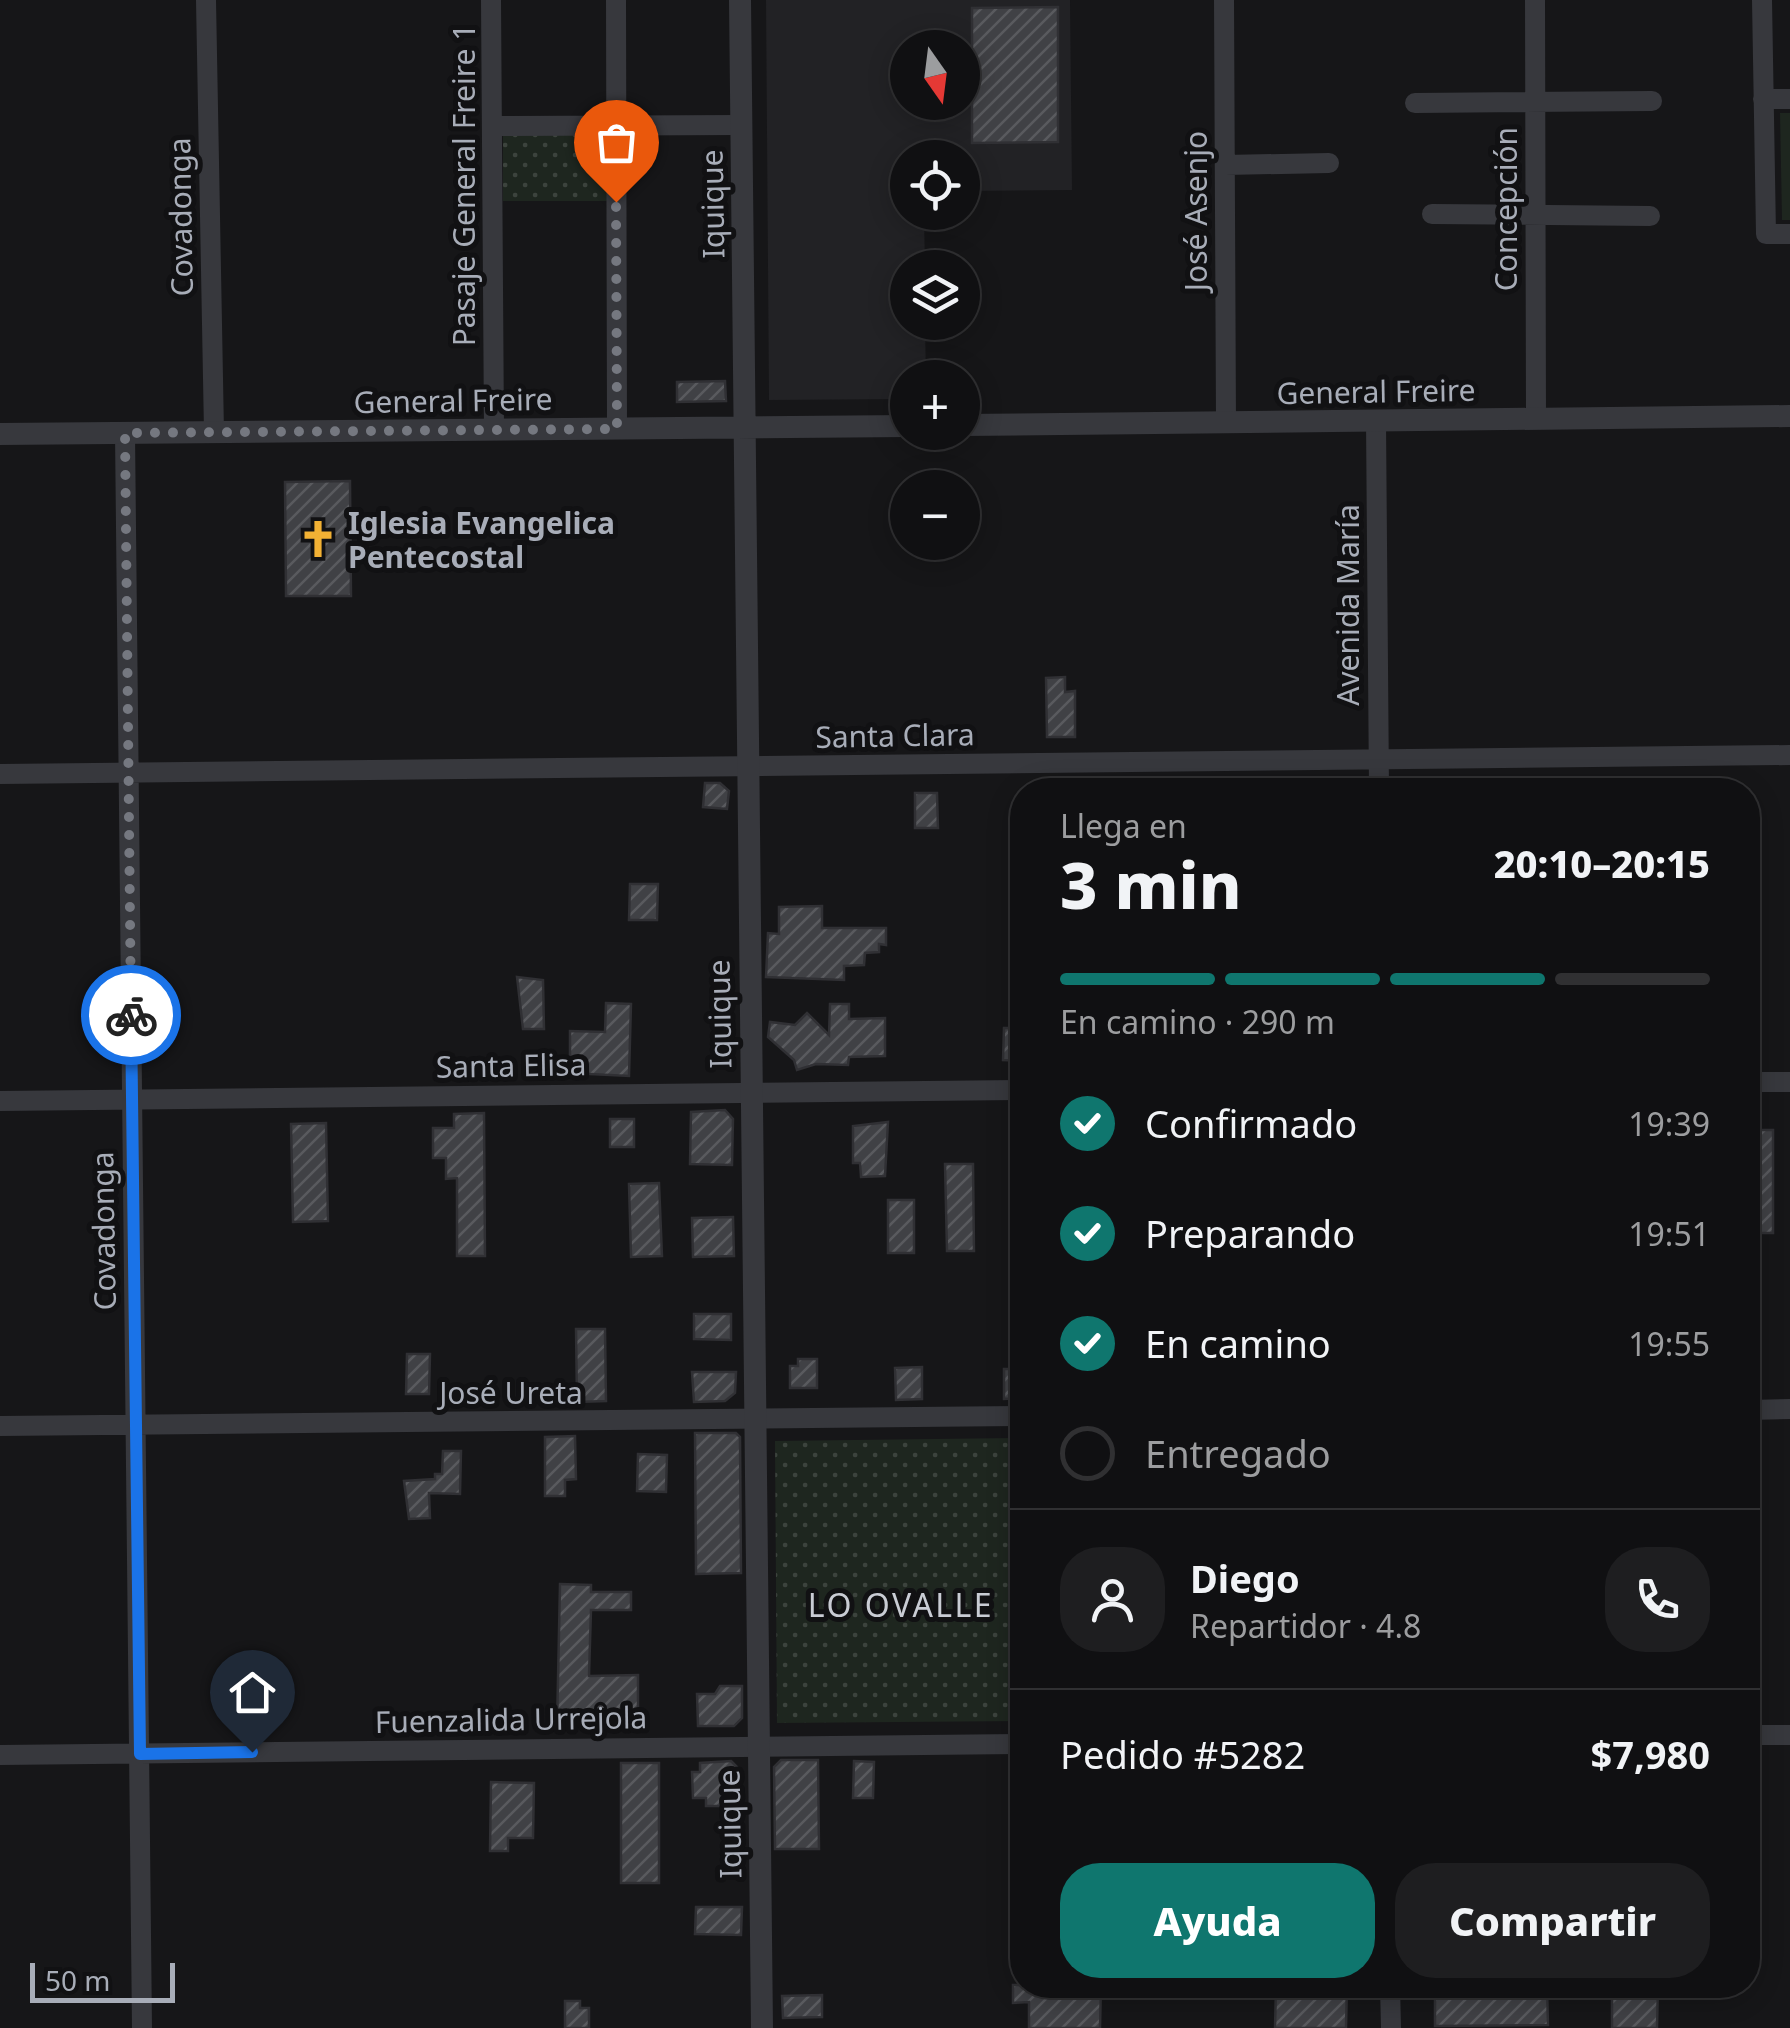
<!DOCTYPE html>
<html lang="es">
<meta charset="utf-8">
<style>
:root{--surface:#101012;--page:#1e1e20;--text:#f1f3f6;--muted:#9c9d9f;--line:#303032;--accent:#0f766e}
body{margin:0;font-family:"Noto Sans",sans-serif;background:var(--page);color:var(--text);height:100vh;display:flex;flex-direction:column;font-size:38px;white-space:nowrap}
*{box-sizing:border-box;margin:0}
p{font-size:32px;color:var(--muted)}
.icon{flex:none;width:55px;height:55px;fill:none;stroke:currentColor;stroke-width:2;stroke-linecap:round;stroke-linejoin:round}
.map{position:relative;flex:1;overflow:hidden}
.details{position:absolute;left:1010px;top:778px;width:750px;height:1220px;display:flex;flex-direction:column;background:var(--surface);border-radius:40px;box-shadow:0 5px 25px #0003,0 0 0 2px var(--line)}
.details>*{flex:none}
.needle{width:65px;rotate:166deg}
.fabs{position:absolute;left:890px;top:30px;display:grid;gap:20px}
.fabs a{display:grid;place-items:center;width:90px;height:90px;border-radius:50%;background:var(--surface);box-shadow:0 5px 25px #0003,0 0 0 2px var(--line);font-size:50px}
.scale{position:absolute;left:30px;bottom:25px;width:145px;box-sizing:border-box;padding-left:10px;border:5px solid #a8adb8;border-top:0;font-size:28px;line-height:35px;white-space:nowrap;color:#a8adb8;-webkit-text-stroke:8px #111113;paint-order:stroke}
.pin{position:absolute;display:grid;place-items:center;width:85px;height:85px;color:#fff;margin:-102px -42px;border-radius:50% 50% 50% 0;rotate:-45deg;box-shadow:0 0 10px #0007}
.pin .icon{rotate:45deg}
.courier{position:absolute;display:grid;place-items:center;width:100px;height:100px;margin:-50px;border:8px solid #1a73e8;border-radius:50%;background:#fff;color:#222;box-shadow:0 2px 12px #0007}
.head em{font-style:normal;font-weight:800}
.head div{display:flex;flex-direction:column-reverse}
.head{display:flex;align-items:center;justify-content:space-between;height:170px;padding:0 50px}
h1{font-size:65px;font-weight:800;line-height:75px}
.bar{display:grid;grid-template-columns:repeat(4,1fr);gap:15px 10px;align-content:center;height:120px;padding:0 50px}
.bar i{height:12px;border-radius:8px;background:var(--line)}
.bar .selected{background:var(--accent)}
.bar p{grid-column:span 4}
.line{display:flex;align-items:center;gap:25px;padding:0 50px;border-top:2px solid var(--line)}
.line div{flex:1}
.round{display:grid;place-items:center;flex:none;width:105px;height:105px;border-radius:40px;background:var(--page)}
ol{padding:0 50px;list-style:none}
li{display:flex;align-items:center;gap:30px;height:110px}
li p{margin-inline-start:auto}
li .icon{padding:10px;border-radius:50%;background:var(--accent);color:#fff;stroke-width:4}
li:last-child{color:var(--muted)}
li i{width:55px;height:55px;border:5px solid var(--line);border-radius:50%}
.action{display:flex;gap:20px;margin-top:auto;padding:20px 50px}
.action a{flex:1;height:115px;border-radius:40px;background:var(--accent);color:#fff;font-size:40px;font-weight:800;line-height:115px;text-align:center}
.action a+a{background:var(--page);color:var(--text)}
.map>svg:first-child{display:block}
.built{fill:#222225;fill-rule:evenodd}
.grass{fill:#1e261f}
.park{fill:url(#park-dots)}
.building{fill:url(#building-hatch);stroke:#303034;stroke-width:2.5}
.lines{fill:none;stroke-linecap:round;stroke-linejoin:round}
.minor{stroke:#37383d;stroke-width:20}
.tertiary{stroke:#37383d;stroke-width:22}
.done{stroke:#757880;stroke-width:10;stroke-dasharray:0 18}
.route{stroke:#1a73e8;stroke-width:12}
.labels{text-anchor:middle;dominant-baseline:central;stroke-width:10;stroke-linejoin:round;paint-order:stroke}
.street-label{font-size:30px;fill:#a8adb8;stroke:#111113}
.poi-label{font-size:30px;font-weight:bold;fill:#a8adb8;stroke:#111113;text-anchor:start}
.neighbourhood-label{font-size:32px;letter-spacing:2.5px;fill:#c9ccd4;stroke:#111113}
</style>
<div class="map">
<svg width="1790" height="2028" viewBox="0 0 1790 2028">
<defs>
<pattern id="park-dots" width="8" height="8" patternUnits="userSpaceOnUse" patternTransform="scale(2.5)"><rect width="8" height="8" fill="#1e261f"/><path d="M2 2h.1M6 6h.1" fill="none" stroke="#3c433d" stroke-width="1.8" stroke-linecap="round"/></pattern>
<pattern id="building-hatch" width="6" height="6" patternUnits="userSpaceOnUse" patternTransform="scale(2.5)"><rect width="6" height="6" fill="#404145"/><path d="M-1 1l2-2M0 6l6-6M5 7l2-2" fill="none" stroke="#595a5e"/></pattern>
</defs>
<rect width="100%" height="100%" fill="#161618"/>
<path class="built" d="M 766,0 L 1070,0 L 1072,190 L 963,191 L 962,158 L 908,158 L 908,212 L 924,213 L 925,267 L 908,268 L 908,322 L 925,323 L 926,377 L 908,378 L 907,399 L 769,400 ZM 908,48 L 962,48 L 962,102 L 908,102 Z"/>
<path class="grass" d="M 1780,113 L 1790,113 L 1790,220 L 1782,220 Z"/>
<path class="park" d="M 610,131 L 611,201 L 503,201 L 503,133 Z
M 1022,1438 L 1022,1721 L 777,1723 L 775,1441 Z"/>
<path class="building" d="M 1058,7 L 1058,142 L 972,143 L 972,8 Z
M 725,381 L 726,401 L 677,402 L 677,382 Z
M 350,481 L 351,596 L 286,596 L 285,482 Z
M 1065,677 L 1065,692 L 1075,691 L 1075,737 L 1047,737 L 1046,678 Z
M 705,783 L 720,783 L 729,791 L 727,809 L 703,807 Z
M 915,793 L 937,793 L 938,828 L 915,828 Z
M 630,884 L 658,884 L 657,920 L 629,920 Z
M 822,906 L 822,928 L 886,928 L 886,945 L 879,944 L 879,952 L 865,953 L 864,965 L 844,966 L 844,980 L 766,977 L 768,933 L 779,934 L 779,907 Z
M 517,977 L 543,980 L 544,1029 L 523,1029 Z
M 606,1003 L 631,1004 L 629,1076 L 570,1073 L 570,1031 L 605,1032 Z
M 830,1004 L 849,1004 L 849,1019 L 885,1018 L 885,1056 L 849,1057 L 848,1065 L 816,1064 L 797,1070 L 794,1060 L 768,1037 L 770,1022 L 795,1025 L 807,1013 L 829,1035 Z
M 1004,1028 L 1022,1028 L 1022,1061 L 1003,1060 Z
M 725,1110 L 733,1119 L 732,1165 L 690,1164 L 691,1112 Z
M 484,1113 L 485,1256 L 457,1256 L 457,1178 L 446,1179 L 446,1158 L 433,1158 L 433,1128 L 454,1128 L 454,1114 Z
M 610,1119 L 634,1119 L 634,1147 L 610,1147 Z
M 888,1122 L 885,1176 L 861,1177 L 860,1163 L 853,1163 L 853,1126 Z
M 326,1123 L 328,1221 L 293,1222 L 291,1124 Z
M 1748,1130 L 1773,1130 L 1773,1233 L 1748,1233 Z
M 945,1164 L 973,1164 L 974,1251 L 947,1251 Z
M 659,1183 L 662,1256 L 631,1257 L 629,1184 Z
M 888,1200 L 914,1200 L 914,1253 L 888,1253 Z
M 733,1217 L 734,1256 L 693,1257 L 692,1218 Z
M 694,1314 L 731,1314 L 731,1340 L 694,1339 Z
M 576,1329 L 605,1329 L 606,1401 L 577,1402 Z
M 407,1354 L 430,1354 L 429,1394 L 406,1394 Z
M 798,1359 L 817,1359 L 817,1388 L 790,1388 L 790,1366 L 798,1366 Z
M 922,1367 L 922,1399 L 896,1400 L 895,1368 Z
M 1004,1369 L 1022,1369 L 1022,1398 L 1004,1399 Z
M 692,1372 L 736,1372 L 735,1393 L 725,1401 L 694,1402 Z
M 695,1433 L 736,1433 L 740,1437 L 741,1573 L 696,1574 Z
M 575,1436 L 576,1479 L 565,1480 L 565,1496 L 545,1496 L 545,1437 Z
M 443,1451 L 461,1451 L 460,1494 L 429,1493 L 430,1518 L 409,1519 L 404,1481 L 435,1479 L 435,1474 L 442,1474 Z
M 638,1454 L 667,1455 L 666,1492 L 637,1491 Z
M 560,1584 L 591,1585 L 591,1592 L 631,1592 L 631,1610 L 591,1610 L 589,1676 L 638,1675 L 638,1726 L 557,1726 Z
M 720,1686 L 742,1686 L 742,1718 L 734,1726 L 698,1726 L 697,1694 L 715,1694 Z
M 781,1760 L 818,1760 L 819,1849 L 775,1849 L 774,1767 Z
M 731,1761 L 740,1770 L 740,1806 L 706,1806 L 706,1798 L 693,1798 L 692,1772 L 700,1772 L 700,1763 Z
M 854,1761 L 874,1762 L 873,1798 L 853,1798 Z
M 621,1763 L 659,1763 L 659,1883 L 621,1883 Z
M 491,1782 L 534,1783 L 533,1838 L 508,1838 L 508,1851 L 490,1851 Z
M 696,1907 L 742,1907 L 741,1935 L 695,1934 Z
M 1013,1985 L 1101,1985 L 1100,2028 L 1029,2028 L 1029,2002 L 1013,2003 Z
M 1347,1985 L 1346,2028 L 1275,2028 L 1276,1986 Z
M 1435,1985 L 1547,1986 L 1548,2025 L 1435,2026 Z
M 1612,1985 L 1658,1985 L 1657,2028 L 1612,2028 Z
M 822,1995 L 822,2017 L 783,2018 L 782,1996 Z
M 565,2001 L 580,2001 L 580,2008 L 589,2008 L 589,2028 L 565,2028 Z"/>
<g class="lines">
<path class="minor" d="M 206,0 L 214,432
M 491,0 L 494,430
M 616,0 L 617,429
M 1224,0 L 1226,422
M 1535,0 L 1536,419
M 1762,0 L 1766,234 L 1790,234
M 1763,99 L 1790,99
M 1415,103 L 1652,101
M 492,126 L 741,125
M 1225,165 L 1329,163
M 1432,214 L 1650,216
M 1376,420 L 1379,790
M 125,433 L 142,2028
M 0,774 L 1790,755
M 1748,1082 L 1790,1082
M 0,1101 L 1022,1090
M 1748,1410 L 1790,1409
M 0,1426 L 1022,1416
M 1748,1735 L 1790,1735
M 0,1755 L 1022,1744
M 1390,1985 L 1391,2028"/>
<path class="tertiary" d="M 740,0 L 762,2028
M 962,425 L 1790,416
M 0,434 L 908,426"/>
</g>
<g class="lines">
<path class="done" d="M 131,1015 L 125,433 L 617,429 L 616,202"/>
<path class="route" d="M 131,1015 L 140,1754 L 252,1752"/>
</g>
<defs>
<g id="church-bare" transform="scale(3)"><path d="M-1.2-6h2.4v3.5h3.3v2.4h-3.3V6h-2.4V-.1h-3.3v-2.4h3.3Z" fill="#f2b134" stroke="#111113" stroke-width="2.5" paint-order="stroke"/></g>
</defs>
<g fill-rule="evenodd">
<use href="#church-bare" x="318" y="539"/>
</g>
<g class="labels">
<g class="street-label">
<text transform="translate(463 185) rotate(-90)">Pasaje General Freire 1</text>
<text transform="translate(712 204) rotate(-91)">Iquique</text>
<text transform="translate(1505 209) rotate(-90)">Concepción</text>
<text transform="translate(1195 211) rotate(-90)">José Asenjo</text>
<text transform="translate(180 217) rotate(-91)">Covadonga</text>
<text transform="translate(1376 391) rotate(-1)">General Freire</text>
<text transform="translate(453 400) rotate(-1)">General Freire</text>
<text transform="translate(1347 605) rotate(-90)">Avenida María</text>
<text transform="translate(895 735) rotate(-1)">Santa Clara</text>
<text transform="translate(719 1014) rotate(-91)">Iquique</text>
<text transform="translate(511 1065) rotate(-1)">Santa Elisa</text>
<text transform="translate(103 1231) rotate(-91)">Covadonga</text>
<text x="511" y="1392">José Ureta</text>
<text transform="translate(511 1719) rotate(-1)">Fuenzalida Urrejola</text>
<text transform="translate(729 1824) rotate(-91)">Iquique</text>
</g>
<g class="poi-label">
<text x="348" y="522">Iglesia Evangelica<tspan x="348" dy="34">Pentecostal</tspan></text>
</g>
<g class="neighbourhood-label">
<text x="901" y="1604">LO OVALLE</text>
</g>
</g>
</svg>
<div class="fabs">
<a><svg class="needle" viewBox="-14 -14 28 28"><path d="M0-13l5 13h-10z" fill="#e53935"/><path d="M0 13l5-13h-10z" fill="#9c9d9f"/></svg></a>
<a><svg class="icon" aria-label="locate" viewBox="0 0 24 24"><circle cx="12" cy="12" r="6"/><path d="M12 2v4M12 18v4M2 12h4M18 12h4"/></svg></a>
<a><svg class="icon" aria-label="layers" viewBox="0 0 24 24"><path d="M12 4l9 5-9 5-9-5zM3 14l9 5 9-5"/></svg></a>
<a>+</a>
<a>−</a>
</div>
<div class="scale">50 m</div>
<div class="pin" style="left:616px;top:202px;background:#ea580c"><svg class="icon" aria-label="bag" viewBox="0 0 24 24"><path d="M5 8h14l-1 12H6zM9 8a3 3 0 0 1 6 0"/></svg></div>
<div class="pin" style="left:252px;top:1752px;background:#1f2937"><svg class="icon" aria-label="home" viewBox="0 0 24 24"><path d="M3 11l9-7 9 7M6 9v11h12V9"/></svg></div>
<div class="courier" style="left:131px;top:1015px"><svg class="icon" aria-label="bike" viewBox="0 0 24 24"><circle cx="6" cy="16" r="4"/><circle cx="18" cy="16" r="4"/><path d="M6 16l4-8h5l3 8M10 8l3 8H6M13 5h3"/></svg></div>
<section class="details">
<div class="head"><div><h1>3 min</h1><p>Llega en</p></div><em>20:10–20:15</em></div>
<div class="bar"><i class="selected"></i><i class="selected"></i><i class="selected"></i><i></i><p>En camino · 290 m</p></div>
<ol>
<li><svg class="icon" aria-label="check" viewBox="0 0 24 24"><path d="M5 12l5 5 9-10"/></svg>Confirmado<p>19:39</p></li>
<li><svg class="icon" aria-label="check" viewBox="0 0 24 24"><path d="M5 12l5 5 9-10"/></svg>Preparando<p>19:51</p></li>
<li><svg class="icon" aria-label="check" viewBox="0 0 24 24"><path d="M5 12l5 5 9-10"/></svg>En camino<p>19:55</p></li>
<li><i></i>Entregado</li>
</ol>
<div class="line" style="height:180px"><a class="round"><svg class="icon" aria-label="person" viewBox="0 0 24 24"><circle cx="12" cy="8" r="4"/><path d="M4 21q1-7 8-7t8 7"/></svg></a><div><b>Diego</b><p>Repartidor · 4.8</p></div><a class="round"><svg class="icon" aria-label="phone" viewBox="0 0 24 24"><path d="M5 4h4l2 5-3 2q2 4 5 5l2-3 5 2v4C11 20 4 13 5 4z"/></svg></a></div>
<div class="line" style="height:130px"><div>Pedido #5282</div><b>$7,980</b></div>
<div class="action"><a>Ayuda</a><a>Compartir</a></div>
</section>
</div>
